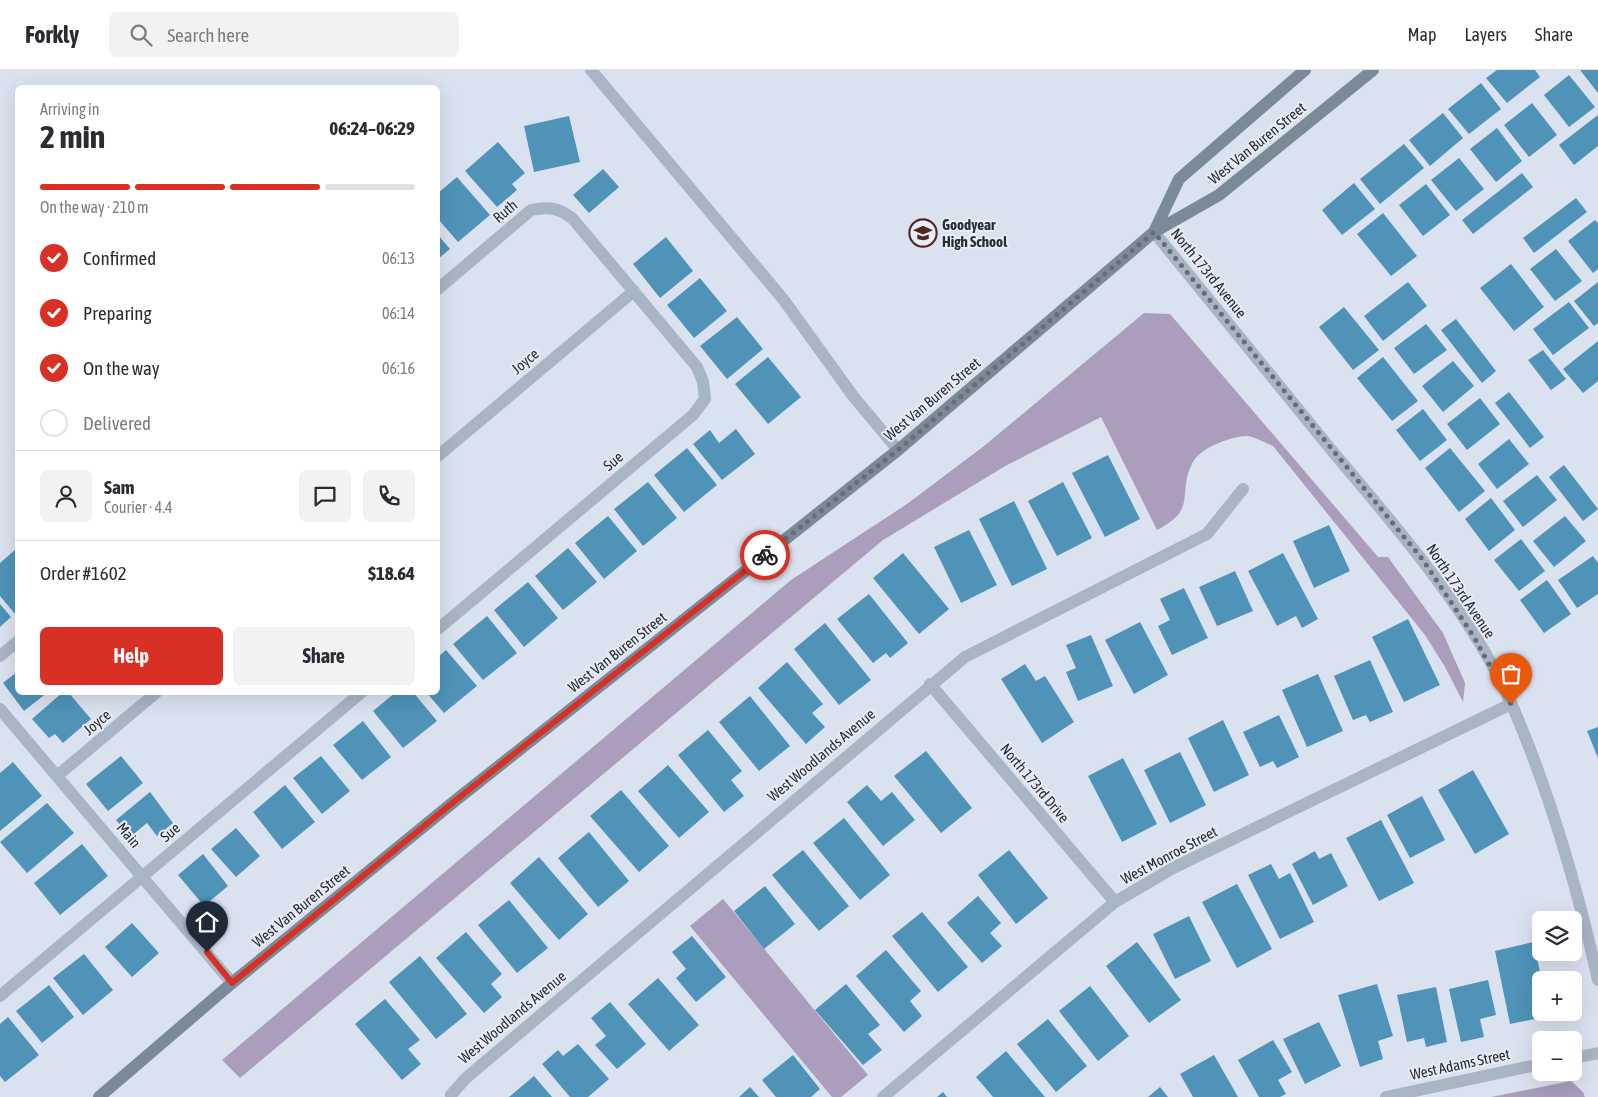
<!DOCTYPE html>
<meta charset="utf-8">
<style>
:root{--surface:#fff;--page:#f2f2f3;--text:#2b2b33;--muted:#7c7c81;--line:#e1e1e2;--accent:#d93025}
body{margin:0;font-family:"Asap Condensed",sans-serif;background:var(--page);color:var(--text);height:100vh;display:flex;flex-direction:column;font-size:19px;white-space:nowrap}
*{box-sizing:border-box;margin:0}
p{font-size:16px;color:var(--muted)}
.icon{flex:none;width:28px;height:28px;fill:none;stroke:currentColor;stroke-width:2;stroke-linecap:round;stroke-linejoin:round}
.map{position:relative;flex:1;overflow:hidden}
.side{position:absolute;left:15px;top:15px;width:425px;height:610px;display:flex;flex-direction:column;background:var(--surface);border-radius:8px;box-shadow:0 5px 20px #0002}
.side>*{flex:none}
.tools{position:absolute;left:1532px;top:841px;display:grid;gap:10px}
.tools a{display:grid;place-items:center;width:50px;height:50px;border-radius:8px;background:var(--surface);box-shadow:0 5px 20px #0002;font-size:25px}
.pin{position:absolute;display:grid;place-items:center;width:42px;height:42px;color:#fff;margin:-51px -21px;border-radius:50% 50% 50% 0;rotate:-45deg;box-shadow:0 0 5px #0007}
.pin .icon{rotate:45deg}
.courier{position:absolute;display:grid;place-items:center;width:50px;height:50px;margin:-25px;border:4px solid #d93025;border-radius:50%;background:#fff;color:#222;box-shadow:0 1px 6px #0007}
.head em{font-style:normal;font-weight:700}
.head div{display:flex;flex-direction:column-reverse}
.head{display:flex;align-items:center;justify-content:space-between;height:85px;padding:0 25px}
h1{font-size:32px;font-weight:700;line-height:38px}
.bar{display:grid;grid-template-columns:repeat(4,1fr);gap:8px 5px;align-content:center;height:60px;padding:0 25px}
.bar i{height:6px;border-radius:4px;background:var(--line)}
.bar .selected{background:var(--accent)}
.bar p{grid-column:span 4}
.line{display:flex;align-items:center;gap:12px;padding:0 25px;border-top:1px solid var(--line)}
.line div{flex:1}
.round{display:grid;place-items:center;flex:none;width:52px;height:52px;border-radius:8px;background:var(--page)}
ol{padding:0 25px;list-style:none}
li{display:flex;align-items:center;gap:15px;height:55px}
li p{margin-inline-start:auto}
li .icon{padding:5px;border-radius:50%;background:var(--accent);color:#fff;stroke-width:4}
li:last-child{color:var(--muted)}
li i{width:28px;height:28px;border:2px solid var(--line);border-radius:50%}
.button{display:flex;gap:10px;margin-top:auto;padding:10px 25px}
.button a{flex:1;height:58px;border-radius:8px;background:var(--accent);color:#fff;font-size:20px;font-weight:700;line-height:58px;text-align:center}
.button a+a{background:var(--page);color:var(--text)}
header{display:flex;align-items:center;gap:30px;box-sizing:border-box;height:70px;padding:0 25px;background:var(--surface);border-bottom:1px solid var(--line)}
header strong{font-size:24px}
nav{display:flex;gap:28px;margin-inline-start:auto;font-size:18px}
.search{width:350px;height:45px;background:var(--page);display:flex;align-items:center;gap:12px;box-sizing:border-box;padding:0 18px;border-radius:8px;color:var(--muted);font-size:19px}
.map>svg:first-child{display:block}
.green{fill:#ab9dbc}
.building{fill:#4f93b9}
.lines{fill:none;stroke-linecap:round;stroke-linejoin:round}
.minor{stroke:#a8b5c5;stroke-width:12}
.tertiary{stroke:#a8b5c5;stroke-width:12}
.secondary{stroke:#7a8a99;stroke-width:12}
.done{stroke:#676d75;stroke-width:5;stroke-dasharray:0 9}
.route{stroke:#d93025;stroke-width:6}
.labels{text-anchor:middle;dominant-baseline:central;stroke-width:4;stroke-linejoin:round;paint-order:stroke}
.street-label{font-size:15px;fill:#282e33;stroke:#e7ecf7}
.poi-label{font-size:15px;font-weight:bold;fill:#282e33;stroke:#e7ecf7;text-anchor:start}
</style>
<header>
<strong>Forkly</strong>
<div class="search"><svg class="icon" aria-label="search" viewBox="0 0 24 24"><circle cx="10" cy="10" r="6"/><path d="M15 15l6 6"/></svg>Search here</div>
<nav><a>Map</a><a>Layers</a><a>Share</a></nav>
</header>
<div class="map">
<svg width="1598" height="1027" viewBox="0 0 1598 1027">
<rect width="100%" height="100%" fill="#dbe2ef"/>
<path class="green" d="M 1144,243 L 1170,244 L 1378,487 L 1388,487 L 1443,563 L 1465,613 L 1463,632 L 1445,597 L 1425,565 L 1273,376 C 1266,373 1255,367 1247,366 C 1232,366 1200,378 1193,392 C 1176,423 1199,439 1157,460 L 1101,347 L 1007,395 L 883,470 L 240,1008 L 222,990 L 791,510 L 907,434 L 984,376 Z
M 723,829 L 868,1005 L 841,1027 L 832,1027 L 690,856 Z
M 1571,1011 L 1583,1022 L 1585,1027 L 1491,1027 Z"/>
<path class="building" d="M 1497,0 L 1535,0 L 1540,7 L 1507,33 L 1486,8 Z
M 1580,0 L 1598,0 L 1598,23 Z
M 1569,5 L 1595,37 L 1569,57 L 1544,25 Z
M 1481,13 L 1501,39 L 1469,64 L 1448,39 Z
M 1532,33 L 1557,65 L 1529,87 L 1504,55 Z
M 1443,43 L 1463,68 L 1430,96 L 1409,70 Z
M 1598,45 L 1598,76 L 1574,95 L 1559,75 Z
M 569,46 L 580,92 L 534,102 L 524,56 Z
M 1497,58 L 1522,91 L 1496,112 L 1470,79 Z
M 498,72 L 525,103 L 512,114 L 517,120 L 497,137 L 465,101 Z
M 1404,74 L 1424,98 L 1380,134 L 1360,109 Z
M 1459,88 L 1484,119 L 1456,141 L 1431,110 Z
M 603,99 L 619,117 L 589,143 L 573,125 Z
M 1522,103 L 1533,117 L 1473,164 L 1462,150 Z
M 457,107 L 490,145 L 458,172 L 438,149 L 438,123 Z
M 1354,113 L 1375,139 L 1342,165 L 1322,140 Z
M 1426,114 L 1450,145 L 1423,166 L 1399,135 Z
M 1576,128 L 1587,142 L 1534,183 L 1523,168 Z
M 1383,143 L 1417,186 L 1391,206 L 1357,164 Z
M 1595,150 L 1598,153 L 1598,199 L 1593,203 L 1568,171 Z
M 438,165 L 450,179 L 438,189 Z
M 666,167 L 693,201 L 660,228 L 633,194 Z
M 1556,179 L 1582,211 L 1555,231 L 1530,199 Z
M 1511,194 L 1544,237 L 1514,261 L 1480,218 Z
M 700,208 L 727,241 L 694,268 L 667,235 Z
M 1408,212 L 1427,236 L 1383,271 L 1364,246 Z
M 1598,212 L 1598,253 L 1594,256 L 1574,231 Z
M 1569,232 L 1589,258 L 1553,285 L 1533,259 Z
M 1344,237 L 1379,280 L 1353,300 L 1319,257 Z
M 737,247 L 763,279 L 727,309 L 700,276 Z
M 1456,249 L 1496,301 L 1482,313 L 1441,260 Z
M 1426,254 L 1447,280 L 1414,304 L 1394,278 Z
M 1598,271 L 1598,311 L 1583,323 L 1563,299 Z
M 1543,280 L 1566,309 L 1551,320 L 1528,290 Z
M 768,287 L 801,327 L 768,354 L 735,314 Z
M 1383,287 L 1418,331 L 1392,351 L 1357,308 Z
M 1453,291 L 1474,316 L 1443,342 L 1422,316 Z
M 1509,322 L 1544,367 L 1530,378 L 1495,333 Z
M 1480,328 L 1500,354 L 1467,380 L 1447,354 Z
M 1423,339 L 1447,370 L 1420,391 L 1396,360 Z
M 736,359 L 755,384 L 722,410 L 693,374 L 710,360 L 719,373 Z
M 1509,369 L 1529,394 L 1497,419 L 1478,394 Z
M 687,378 L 717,415 L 684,442 L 654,405 Z
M 1450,378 L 1485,421 L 1459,442 L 1425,398 Z
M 1108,385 L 1140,449 L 1105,467 L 1072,403 Z
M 1564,395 L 1598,439 L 1583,451 L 1549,407 Z
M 1537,405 L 1557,430 L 1523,457 L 1503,431 Z
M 648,412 L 677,448 L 643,476 L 614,439 Z
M 1063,412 L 1092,468 L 1057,486 L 1028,431 Z
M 1491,428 L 1515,460 L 1489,481 L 1465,449 Z
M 1014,431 L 1047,499 L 1012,516 L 979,449 Z
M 608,446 L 637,481 L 604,509 L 575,473 Z
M 1565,446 L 1586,471 L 1554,497 L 1533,471 Z
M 1329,455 L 1350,501 L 1314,518 L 1293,471 Z
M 969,460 L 997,515 L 961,533 L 934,477 Z
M 1521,469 L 1545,501 L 1519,521 L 1494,490 Z
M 568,478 L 597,512 L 563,540 L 535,506 Z
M 16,479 L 18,544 L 16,545 L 0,526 L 0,493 Z
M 903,483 L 949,539 L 919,564 L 873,508 Z
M 1283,483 L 1318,549 L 1302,558 L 1296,546 L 1277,556 L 1248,501 Z
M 1593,486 L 1598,493 L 1598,524 L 1577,538 L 1558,510 Z
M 1235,501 L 1253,541 L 1217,556 L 1199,517 Z
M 1547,510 L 1571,544 L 1544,563 L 1520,530 Z
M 528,512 L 558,548 L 524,577 L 494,540 Z
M 1184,518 L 1208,568 L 1172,585 L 1158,556 L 1170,550 L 1160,529 Z
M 869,524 L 908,573 L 890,588 L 886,583 L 873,593 L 837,549 Z
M 0,534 L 11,547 L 0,557 Z
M 487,546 L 517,583 L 483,610 L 453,574 Z
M 1408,549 L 1440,615 L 1404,632 L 1372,567 Z
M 1140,552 L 1168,605 L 1134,624 L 1105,570 Z
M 825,553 L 871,610 L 839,635 L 794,579 Z
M 1091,565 L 1113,616 L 1078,631 L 1066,602 L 1076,598 L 1066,575 Z
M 446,580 L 477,616 L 444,643 L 426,622 L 438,622 L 438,587 Z
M 1370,590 L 1393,642 L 1370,652 L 1366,645 L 1353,650 L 1334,606 Z
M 787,592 L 823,634 L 812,643 L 825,657 L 806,674 L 758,618 Z
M 1025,594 L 1036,611 L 1045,606 L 1074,652 L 1042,673 L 1001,609 Z
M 18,601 L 18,622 L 48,622 L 24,641 L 3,613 Z
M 1318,604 L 1343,661 L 1307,677 L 1282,620 Z
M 63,622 L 68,622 L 91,649 L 63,673 L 55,664 L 49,668 L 32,649 Z
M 396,622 L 413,622 L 437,651 L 403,678 L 373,641 Z
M 750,626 L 790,676 L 759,701 L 719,652 Z
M 1279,645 L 1299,687 L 1277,698 L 1273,691 L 1260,697 L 1243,662 Z
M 1223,650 L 1249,705 L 1214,722 L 1188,668 Z
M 363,651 L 391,687 L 362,710 L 333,675 Z
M 1598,657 L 1598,688 L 1587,661 Z
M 708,660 L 742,701 L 731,710 L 744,726 L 724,742 L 678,685 Z
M 926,681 L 972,738 L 941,763 L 894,706 Z
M 1180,682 L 1206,735 L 1170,753 L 1144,700 Z
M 121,686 L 143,713 L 108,741 L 86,714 Z
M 321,686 L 350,721 L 322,744 L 293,708 Z
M 1123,688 L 1157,754 L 1122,772 L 1088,706 Z
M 13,692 L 42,726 L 0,761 L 0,703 Z
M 668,695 L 709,742 L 679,768 L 638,721 Z
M 1473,700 L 1509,764 L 1475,784 L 1438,720 Z
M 285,715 L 315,752 L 282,779 L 253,742 Z
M 867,715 L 881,731 L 892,722 L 915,750 L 883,776 L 847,732 Z
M 621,720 L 669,776 L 639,802 L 590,746 Z
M 150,722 L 173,753 L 157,766 L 147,753 L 130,767 L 116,750 Z
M 1422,726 L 1445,770 L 1410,788 L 1387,745 Z
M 47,733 L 74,763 L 27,803 L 0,772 Z
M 844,748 L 890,805 L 860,830 L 813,773 Z
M 1381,750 L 1414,813 L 1379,831 L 1346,768 Z
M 236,758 L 260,786 L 236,807 L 211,779 Z
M 589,762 L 629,811 L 598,837 L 558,788 Z
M 82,774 L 108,806 L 60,845 L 34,813 Z
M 803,780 L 849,836 L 819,861 L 772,805 Z
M 1009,780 L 1048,828 L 1016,854 L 978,805 Z
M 1315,781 L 1319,789 L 1331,783 L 1348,816 L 1313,835 L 1292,794 Z
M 203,784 L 228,816 L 204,836 L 178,805 Z
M 539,787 L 588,844 L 559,870 L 510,813 Z
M 1271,794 L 1279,809 L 1290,803 L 1314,852 L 1280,869 L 1248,805 Z
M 1237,814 L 1272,879 L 1237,898 L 1202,832 Z
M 765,816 L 795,854 L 764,879 L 734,841 Z
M 978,826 L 1001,853 L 990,863 L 1002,876 L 982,893 L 947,853 Z
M 509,830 L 548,878 L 517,903 L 478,855 Z
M 922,842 L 968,897 L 938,922 L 892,866 Z
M 1189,846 L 1211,891 L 1175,909 L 1153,864 Z
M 132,853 L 159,883 L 132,907 L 105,877 Z
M 466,862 L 502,904 L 491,914 L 502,927 L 484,943 L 436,888 Z
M 692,866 L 726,907 L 696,932 L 676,908 L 686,899 L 672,882 Z
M 1137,872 L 1181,930 L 1149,953 L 1106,896 Z
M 1533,872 L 1542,910 L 1541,942 L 1548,942 L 1549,946 L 1510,954 L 1495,881 Z
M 886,880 L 921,921 L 910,931 L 922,946 L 904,962 L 856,906 Z
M 84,884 L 113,920 L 83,945 L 53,908 Z
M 420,886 L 467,944 L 436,969 L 389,912 Z
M 658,908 L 699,955 L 669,981 L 628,934 Z
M 1488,910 L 1496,945 L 1480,949 L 1484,967 L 1461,972 L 1449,919 Z
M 846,914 L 880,955 L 868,964 L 882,980 L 863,995 L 815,940 Z
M 1377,914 L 1393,966 L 1378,971 L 1383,989 L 1360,997 L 1338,925 Z
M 49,915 L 74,947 L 42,973 L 16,941 Z
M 1090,916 L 1129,966 L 1098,991 L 1059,941 Z
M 1436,917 L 1447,972 L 1426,977 L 1424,968 L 1407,972 L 1397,925 Z
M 385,929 L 420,970 L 408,979 L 421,994 L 402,1010 L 355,954 Z
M 610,932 L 646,974 L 617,999 L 595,975 L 606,966 L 591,948 Z
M 8,947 L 39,985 L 5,1012 L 0,1006 L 0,954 Z
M 1048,949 L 1087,996 L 1056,1022 L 1017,974 Z
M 1319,952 L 1341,996 L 1305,1014 L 1283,969 Z
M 1273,970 L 1292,1002 L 1278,1010 L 1286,1024 L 1280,1027 L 1259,1027 L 1238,990 Z
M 578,974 L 609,1009 L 588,1027 L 570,1027 L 542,994 L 558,980 L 563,986 Z
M 1006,981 L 1045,1027 L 993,1027 L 976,1007 Z
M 793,985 L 820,1019 L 811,1027 L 776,1027 L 762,1010 Z
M 1214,985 L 1238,1027 L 1193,1027 L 1180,1004 Z
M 534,1006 L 552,1027 L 509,1027 Z
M 750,1017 L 759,1027 L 739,1027 Z
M 1160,1017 L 1168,1027 L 1148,1027 Z
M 943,1022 L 947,1027 L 937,1027 Z"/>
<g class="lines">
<path class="minor" d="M 591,0 L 783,229 L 853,326 L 898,380
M 438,219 L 531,140 C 549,136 559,138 573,149 L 697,297 L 703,312 L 705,329 L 693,345 L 438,559
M 438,386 L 634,221
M 0,586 L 18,571
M 930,614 L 1115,832
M 0,639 L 232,913
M 57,706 L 157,622
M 0,926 L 362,622
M 1574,988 L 1598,983
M 452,1027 L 451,1025 L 466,1008 L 965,587 L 1207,464 L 1243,419
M 883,1027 L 1115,832 L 1173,798 L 1511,634
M 1386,1027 L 1541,994"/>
<path class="tertiary" d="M 1154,162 C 1214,235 1273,309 1333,382 C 1398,459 1471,542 1512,635 C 1550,723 1577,816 1598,910"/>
<path class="secondary" d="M 1154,162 L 1179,109 L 1305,0
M 99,1027 L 232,913 L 456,730 L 898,380 L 1154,162 L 1219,125 L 1373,0"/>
</g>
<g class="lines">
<path class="done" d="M 765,485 L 898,380 L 1154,162 L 1423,490 L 1474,567 L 1511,634"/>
<path class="route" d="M 207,882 L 232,913 L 456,730 L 765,485"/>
</g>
<defs>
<g id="school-ring" transform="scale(1.4375)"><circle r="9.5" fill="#e7ecf7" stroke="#502a22" stroke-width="1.5"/><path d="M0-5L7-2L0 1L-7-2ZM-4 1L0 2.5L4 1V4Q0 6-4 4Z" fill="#502a22"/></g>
</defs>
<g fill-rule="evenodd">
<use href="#school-ring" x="923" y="163"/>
</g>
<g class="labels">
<g class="street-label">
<text transform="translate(1257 73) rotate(-39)">West Van Buren Street</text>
<text transform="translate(505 141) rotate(-40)">Ruth</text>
<text transform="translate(1209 203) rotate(51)">North 173rd Avenue</text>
<text transform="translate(525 291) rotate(-40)">Joyce</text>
<text transform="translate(932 329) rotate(-40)">West Van Buren Street</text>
<text transform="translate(613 391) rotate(-40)">Sue</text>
<text transform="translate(1461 521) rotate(56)">North 173rd Avenue</text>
<text transform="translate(617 582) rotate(-38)">West Van Buren Street</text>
<text transform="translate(97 652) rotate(-40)">Joyce</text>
<text transform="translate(821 685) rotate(-40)">West Woodlands Avenue</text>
<text transform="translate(1035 713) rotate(50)">North 173rd Drive</text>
<text transform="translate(170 762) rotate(-40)">Sue</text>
<text transform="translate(129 765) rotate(50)">Main</text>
<text transform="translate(1169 785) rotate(-28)">West Monroe Street</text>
<text transform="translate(301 836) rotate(-39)">West Van Buren Street</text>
<text transform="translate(512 947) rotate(-40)">West Woodlands Avenue</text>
<text transform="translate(1460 994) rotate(-12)">West Adams Street</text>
</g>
<g class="poi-label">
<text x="942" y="154">Goodyear<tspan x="942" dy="17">High School</tspan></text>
</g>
</g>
</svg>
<div class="tools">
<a><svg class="icon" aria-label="layers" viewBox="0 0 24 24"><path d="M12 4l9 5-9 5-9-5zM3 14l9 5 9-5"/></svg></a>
<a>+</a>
<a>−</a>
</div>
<div class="pin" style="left:1511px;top:634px;background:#ea580c"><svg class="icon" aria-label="bag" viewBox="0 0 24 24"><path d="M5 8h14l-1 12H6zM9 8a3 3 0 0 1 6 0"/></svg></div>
<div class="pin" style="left:207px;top:882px;background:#1f2937"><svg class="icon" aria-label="home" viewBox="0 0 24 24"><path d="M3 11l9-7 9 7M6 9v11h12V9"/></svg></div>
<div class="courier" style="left:765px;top:485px"><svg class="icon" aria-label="bike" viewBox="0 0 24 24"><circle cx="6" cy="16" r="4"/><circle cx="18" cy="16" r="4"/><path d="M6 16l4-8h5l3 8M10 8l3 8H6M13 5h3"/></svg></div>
<section class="side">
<div class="head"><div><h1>2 min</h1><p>Arriving in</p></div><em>06:24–06:29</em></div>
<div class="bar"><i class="selected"></i><i class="selected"></i><i class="selected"></i><i></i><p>On the way · 210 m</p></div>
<ol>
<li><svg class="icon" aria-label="check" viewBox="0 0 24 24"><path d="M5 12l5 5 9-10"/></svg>Confirmed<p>06:13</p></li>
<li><svg class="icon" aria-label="check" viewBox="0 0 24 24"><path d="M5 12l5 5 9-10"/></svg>Preparing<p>06:14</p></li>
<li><svg class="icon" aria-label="check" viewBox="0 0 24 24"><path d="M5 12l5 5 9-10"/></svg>On the way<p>06:16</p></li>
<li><i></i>Delivered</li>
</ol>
<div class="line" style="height:90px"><a class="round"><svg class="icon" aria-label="person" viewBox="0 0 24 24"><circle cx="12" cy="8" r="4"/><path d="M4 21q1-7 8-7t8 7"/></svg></a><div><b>Sam</b><p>Courier · 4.4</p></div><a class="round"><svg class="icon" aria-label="chat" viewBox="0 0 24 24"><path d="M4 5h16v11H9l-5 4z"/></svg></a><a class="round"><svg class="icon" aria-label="phone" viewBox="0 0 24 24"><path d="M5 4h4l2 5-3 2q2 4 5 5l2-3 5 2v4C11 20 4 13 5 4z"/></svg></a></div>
<div class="line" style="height:65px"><div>Order #1602</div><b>$18.64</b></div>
<div class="button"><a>Help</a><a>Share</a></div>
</section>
</div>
